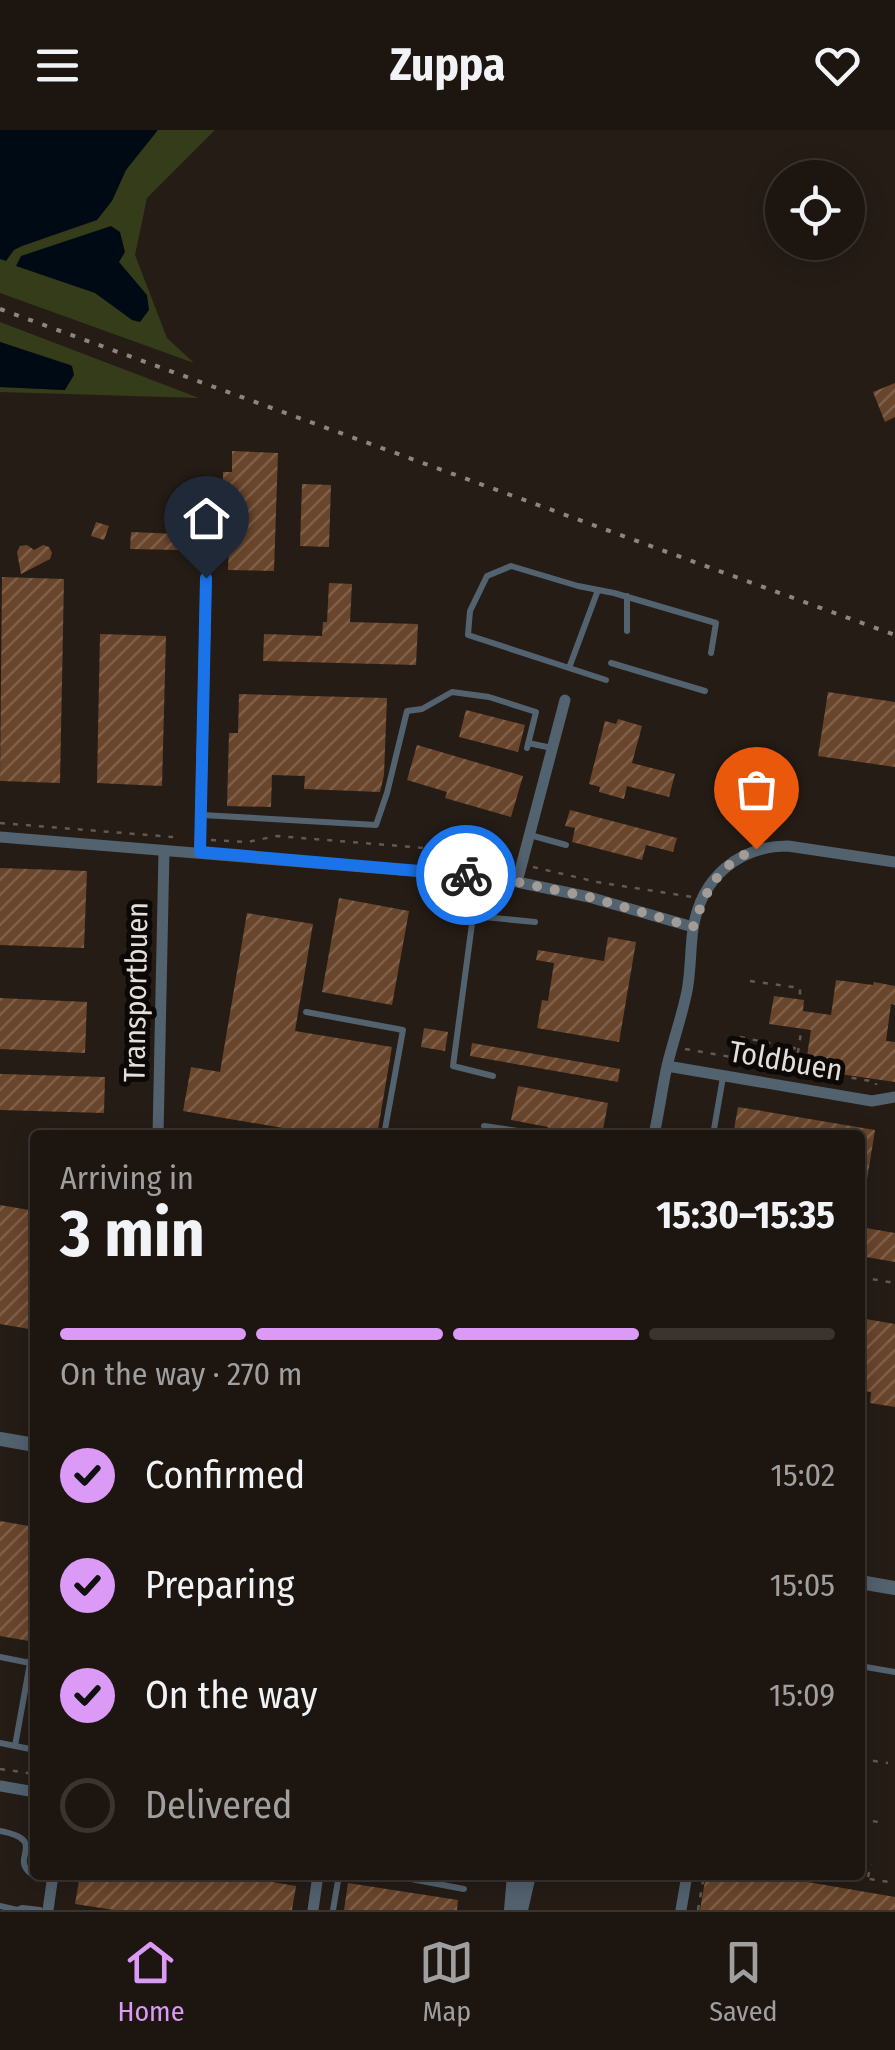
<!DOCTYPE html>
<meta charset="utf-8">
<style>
:root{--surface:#1c1510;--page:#29221e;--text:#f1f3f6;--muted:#a09f9f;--line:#3a3430;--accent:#da9af6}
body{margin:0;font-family:"Fira Sans Condensed",sans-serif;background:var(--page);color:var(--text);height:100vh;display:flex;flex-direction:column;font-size:38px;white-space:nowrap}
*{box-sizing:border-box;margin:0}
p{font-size:32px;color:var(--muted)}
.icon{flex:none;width:55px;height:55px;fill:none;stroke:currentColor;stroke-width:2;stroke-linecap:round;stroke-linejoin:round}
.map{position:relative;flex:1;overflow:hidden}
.drawer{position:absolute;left:30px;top:1000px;width:835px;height:750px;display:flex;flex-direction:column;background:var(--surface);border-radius:10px;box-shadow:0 5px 25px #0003,0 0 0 2px var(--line)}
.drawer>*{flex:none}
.tools{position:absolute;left:765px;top:30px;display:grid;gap:20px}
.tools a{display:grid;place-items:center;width:100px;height:100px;border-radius:50%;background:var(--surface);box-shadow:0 5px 25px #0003,0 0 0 2px var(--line);font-size:50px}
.pin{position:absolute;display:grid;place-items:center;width:85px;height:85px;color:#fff;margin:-102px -42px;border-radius:50% 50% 50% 0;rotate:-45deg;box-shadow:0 0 10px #0007}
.pin .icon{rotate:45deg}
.courier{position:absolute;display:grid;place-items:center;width:100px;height:100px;margin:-50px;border:8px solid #1a73e8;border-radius:50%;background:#fff;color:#222;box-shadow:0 2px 12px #0007}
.summary em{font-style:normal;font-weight:700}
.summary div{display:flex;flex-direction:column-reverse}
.summary{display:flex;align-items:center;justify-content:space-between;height:170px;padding:0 30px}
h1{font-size:65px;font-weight:700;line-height:75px}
.bar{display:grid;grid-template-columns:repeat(4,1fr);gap:15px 10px;align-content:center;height:120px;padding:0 30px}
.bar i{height:12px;border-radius:8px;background:var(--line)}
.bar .on{background:var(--accent)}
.bar p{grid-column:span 4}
ol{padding:0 30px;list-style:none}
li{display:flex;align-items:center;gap:30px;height:110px}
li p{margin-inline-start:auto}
li .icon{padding:10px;border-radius:50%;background:var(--accent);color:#111;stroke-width:4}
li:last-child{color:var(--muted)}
li i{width:55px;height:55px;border:5px solid var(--line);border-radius:50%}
header{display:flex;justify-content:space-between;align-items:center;height:130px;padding:0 30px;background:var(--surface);font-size:45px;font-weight:700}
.dock{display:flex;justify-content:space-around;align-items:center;height:140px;border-top:2px solid var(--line);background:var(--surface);font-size:28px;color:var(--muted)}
.dock a{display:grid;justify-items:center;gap:5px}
.dock .on{color:var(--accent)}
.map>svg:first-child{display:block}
.green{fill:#353c1a}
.water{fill:#000a15}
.building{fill:url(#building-hatch)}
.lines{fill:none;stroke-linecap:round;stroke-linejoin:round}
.path{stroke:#615953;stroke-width:2.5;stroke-dasharray:5 8;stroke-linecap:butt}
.service{stroke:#53626f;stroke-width:6}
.minor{stroke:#53626f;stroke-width:11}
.tertiary{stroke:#53626f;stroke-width:14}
.rail{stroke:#8c8580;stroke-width:4;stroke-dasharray:5 10;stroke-linecap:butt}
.done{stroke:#a29b96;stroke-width:10;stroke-dasharray:0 18}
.route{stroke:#1a73e8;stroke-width:12}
.labels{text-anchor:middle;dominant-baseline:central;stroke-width:10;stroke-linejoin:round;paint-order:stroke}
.street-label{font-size:30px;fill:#e5dfdb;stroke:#0b0806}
</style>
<header><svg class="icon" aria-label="menu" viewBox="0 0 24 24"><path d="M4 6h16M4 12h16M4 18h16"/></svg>Zuppa<svg class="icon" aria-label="heart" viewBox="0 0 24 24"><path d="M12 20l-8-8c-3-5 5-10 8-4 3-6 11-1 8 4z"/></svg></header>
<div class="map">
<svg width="895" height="1780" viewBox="0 0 895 1780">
<defs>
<pattern id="building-hatch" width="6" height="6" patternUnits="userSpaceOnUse" patternTransform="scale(2.5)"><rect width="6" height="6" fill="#69452b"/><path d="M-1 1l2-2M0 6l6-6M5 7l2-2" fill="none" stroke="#7e5f49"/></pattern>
</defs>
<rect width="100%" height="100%" fill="#251c16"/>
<path class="green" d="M 0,0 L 215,0 L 147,68 L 135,125 L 167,208 L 194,233 L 0,163 Z
M 0,192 L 199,268 L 0,262 L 0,257 L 65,260 L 71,235 L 0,212 Z"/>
<path class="water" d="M 0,0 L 158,0 L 126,40 L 112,71 L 97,90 L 22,116 L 14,120 L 6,131 L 0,129 Z
M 111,96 L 120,102 L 125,122 L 119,132 L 147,165 L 149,180 L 140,192 L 132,190 L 95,163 L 16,136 L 21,126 Z
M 0,212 L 72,236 L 74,245 L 65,260 L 0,257 Z"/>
<path class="building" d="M 895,253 L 895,287 L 885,292 L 873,262 Z
M 232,321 L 278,323 L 274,441 L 228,440 L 231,363 L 223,363 L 223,342 L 232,342 Z
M 302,354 L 331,355 L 329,417 L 300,416 Z
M 96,392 L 109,396 L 104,410 L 91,406 Z
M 131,402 L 178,404 L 179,420 L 130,419 Z
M 27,415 L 34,420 L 43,415 L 49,417 L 52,423 L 50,429 L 21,444 L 17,422 L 20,416 Z
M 2,447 L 64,449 L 60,653 L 0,651 Z
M 329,453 L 352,454 L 350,492 L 418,494 L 416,535 L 263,531 L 264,504 L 322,506 L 323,492 L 327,492 Z
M 100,504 L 166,506 L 162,656 L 97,653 Z
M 828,562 L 895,572 L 895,637 L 818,626 Z
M 239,564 L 387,568 L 384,645 L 380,662 L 304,659 L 305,646 L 272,645 L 271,677 L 227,676 L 229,603 L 238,603 Z
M 466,580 L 525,595 L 518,622 L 459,607 Z
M 618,589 L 642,596 L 632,633 L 675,644 L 669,667 L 627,656 L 624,669 L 599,662 L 600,657 L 589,654 L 605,591 L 616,594 Z
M 417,615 L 523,646 L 511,687 L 445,668 L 447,662 L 407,650 Z
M 570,680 L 677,708 L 673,722 L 646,715 L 642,730 L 572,712 L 575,698 L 565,696 Z
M 0,738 L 87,741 L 84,818 L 0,815 Z
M 339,768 L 409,781 L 392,875 L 322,862 Z
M 247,783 L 313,794 L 295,901 L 392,917 L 377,1005 L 324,1005 L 183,981 L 191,937 L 220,942 Z
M 608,807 L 636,812 L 619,912 L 537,898 L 542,870 L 548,871 L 554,833 L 536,830 L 538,820 L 604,831 Z
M 836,850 L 873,855 L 874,852 L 895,856 L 895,875 L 891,874 L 886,911 L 895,912 L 895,952 L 805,939 L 811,900 L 769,894 L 774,866 L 804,870 L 803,881 L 831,885 Z
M 0,868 L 87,872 L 85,923 L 0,919 Z
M 424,898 L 448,902 L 445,921 L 421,917 Z
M 472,913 L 620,939 L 618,952 L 470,926 Z
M 0,944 L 105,947 L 104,983 L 0,980 Z
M 518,956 L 608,973 L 602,1005 L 547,1005 L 548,997 L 511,990 Z
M 738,977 L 875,1000 L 866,1056 L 860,1056 L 860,1005 L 733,1005 Z
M 0,1075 L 35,1081 L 35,1200 L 0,1194 Z
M 860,1097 L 895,1103 L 895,1132 L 860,1126 Z
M 860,1188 L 895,1194 L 895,1277 L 870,1273 L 871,1262 L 860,1260 Z
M 0,1391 L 35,1397 L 35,1512 L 0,1506 Z
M 80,1745 L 230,1745 L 296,1756 L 292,1780 L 114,1780 L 75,1774 Z
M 706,1745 L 767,1745 L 895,1767 L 895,1780 L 700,1780 Z
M 348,1753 L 458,1770 L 457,1780 L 344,1780 Z"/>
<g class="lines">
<path class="path" d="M 0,693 L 173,707
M 211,710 L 247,712 L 277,706 L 449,720 L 510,733
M 533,737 L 597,752 L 692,767
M 750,851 L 800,858 L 800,866
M 740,907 L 798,919
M 685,919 L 876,952 L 876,955
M 796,936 L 801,902
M 860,1147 L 895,1153
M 860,1311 L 865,1283
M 860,1629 L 888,1633
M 0,1639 L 35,1644
M 860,1689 L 878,1692
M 844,1745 L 895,1753
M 868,1747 L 871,1734
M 698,1780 L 704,1745"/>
<path class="service" d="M 627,466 L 627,501
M 611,533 L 705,561
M 569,538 L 598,460
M 606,550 L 468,505 L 470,481 L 487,446 L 511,436 L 578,456 L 614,463 L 716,493 L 711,523
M 528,613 L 552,618
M 202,685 L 376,695 L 387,663 L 407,581 L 422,579 L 452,562 L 489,567 L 536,582 L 527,618
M 530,705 L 566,715
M 306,882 L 403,900 L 384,1005
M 493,946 L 453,936 L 473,786 L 535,792
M 484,996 L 538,1004
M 713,1005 L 723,947
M 0,1527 L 30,1533 L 32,1520 L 35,1521
M 860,1536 L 895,1542
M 0,1613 L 35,1620
M 15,1616 L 30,1533
M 0,1701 C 47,1710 13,1726 28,1741 C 33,1747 44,1748 51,1750
M 390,1745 L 464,1759
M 0,1776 L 17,1780
M 17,1780 L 22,1778 L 40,1780
M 333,1780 L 339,1745"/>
<path class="minor" d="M 0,707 L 461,745 L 517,752 L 589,767 L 693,797
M 200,722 L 206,448
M 517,752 L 565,570
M 667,936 L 872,971 L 895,967
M 158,1005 L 164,721
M 654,1005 C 659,982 662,959 667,936 C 673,911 682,886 687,861 C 691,841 690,820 693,799 C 701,748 738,716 788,716 L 895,732
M 0,1656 L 35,1662
M 48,1780 L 53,1745
M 313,1780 L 318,1745
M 681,1780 L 687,1745"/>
<path class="tertiary" d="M 0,1309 L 35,1315
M 860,1452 L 895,1458
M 511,1780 L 514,1745
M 521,1780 L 529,1745"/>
<path class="rail" d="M 0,179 L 895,505"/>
</g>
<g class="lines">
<path class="done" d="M 466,745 L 517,752 L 589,767 L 693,797 C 707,759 717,736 756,719"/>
<path class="route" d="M 206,448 L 200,722 L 466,745"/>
</g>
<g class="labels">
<g class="street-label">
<text transform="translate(136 862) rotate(-89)">Transportbuen</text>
<text transform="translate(786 931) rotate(10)">Toldbuen</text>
</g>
</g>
</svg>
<div class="tools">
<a><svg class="icon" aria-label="locate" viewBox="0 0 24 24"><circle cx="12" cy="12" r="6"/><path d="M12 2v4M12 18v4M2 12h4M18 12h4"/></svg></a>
</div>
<div class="pin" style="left:756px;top:719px;background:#ea580c"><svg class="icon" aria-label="bag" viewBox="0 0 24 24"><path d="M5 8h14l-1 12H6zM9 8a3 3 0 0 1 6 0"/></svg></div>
<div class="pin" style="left:206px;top:448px;background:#1f2937"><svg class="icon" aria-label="home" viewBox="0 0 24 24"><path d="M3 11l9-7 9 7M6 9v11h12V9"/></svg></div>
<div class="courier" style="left:466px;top:745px"><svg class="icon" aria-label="bike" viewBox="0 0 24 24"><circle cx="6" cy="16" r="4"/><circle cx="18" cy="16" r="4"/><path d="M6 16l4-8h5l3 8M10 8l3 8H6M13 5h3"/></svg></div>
<section class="drawer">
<div class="summary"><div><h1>3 min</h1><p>Arriving in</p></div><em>15:30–15:35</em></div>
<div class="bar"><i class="on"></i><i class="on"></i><i class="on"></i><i></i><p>On the way · 270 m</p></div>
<ol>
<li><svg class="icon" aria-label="check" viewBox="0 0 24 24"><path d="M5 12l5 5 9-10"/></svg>Confirmed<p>15:02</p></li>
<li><svg class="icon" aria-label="check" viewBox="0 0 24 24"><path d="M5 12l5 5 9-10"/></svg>Preparing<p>15:05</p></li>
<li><svg class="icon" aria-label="check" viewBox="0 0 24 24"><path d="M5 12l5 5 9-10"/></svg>On the way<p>15:09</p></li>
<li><i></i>Delivered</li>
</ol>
</section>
</div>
<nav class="dock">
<a class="on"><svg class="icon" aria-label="home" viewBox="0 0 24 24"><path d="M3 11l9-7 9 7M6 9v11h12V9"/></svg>Home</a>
<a><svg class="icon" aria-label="map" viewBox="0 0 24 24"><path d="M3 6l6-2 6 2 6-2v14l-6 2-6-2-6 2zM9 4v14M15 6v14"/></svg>Map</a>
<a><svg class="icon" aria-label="saved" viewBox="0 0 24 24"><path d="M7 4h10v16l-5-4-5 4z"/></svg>Saved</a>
</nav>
